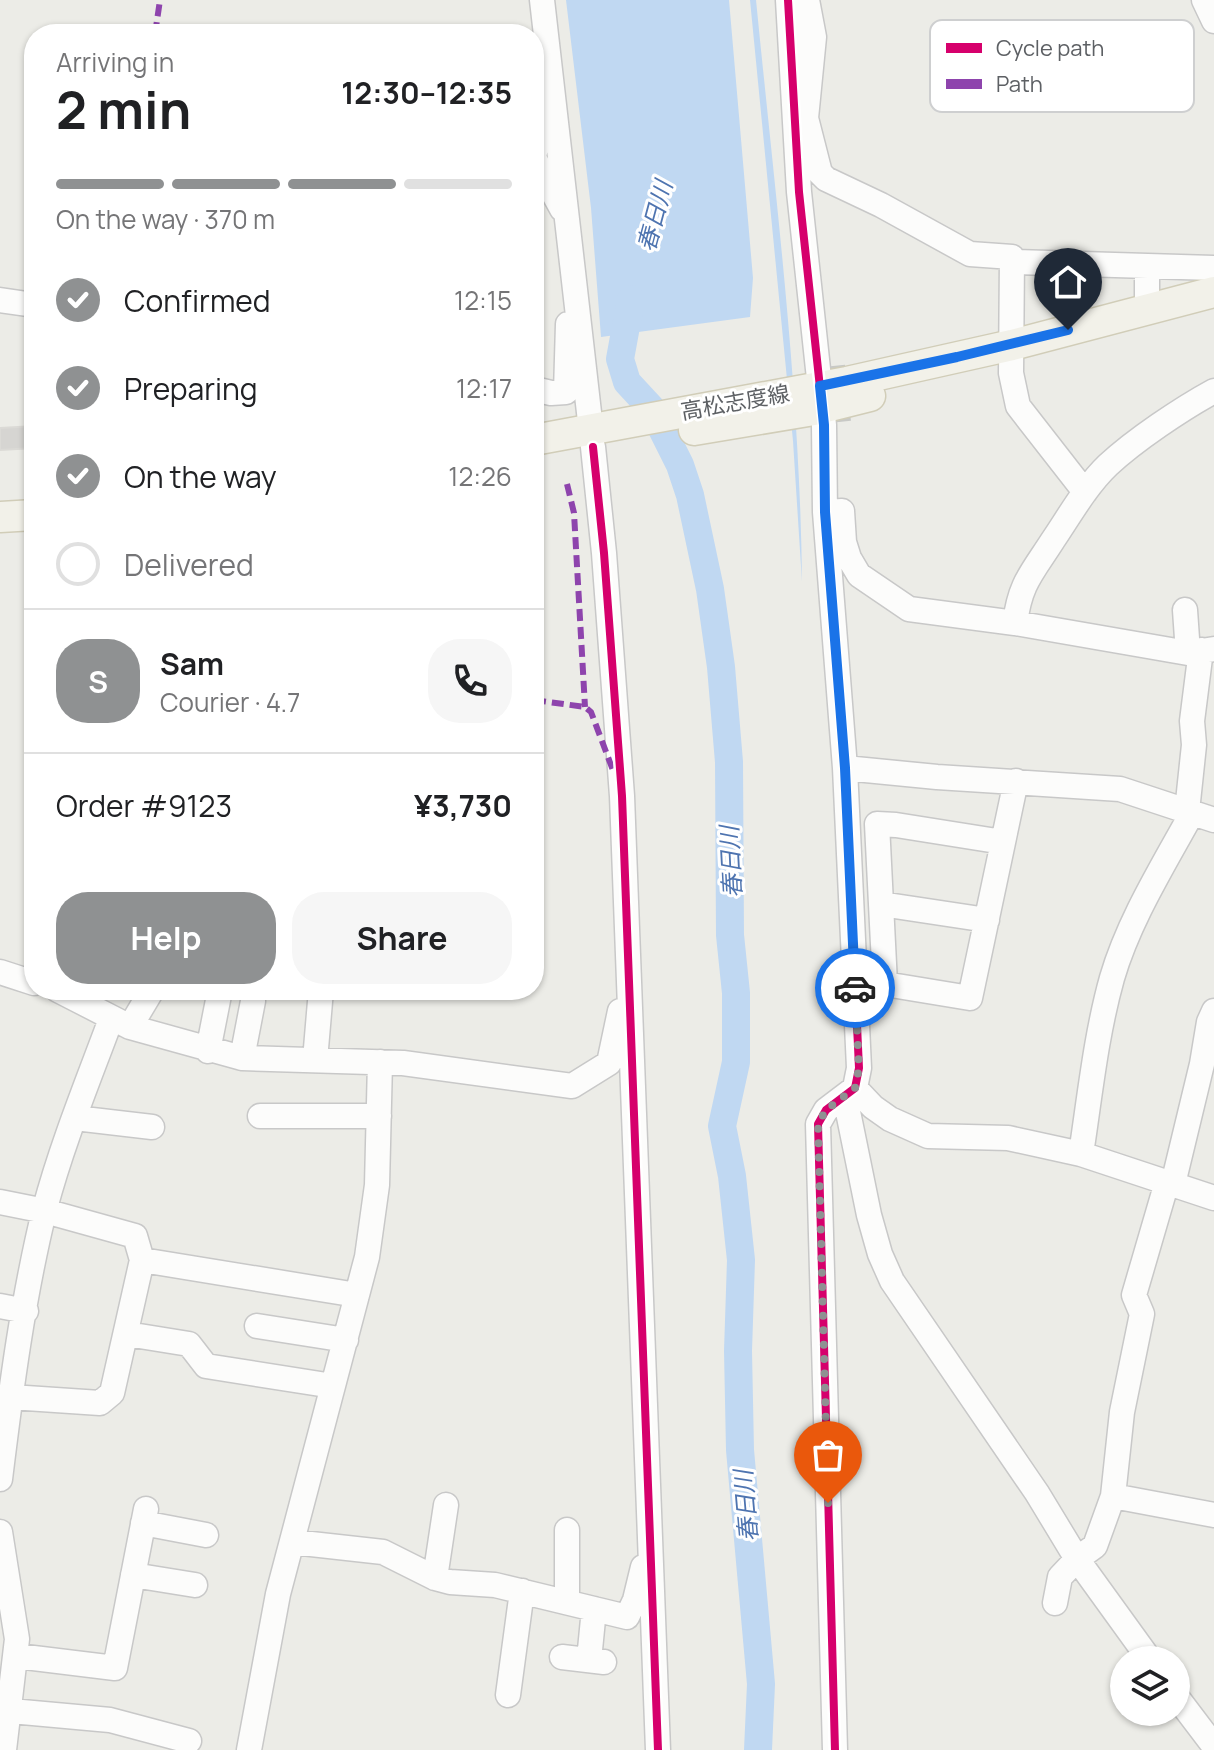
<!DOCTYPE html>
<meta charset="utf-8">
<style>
:root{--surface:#fff;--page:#f6f6f6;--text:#202124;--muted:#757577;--line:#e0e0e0;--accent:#8f9192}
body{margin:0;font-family:Manrope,"Noto Sans JP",sans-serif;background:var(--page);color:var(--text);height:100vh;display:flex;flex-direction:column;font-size:30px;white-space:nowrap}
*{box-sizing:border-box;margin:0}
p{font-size:26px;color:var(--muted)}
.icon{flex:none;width:44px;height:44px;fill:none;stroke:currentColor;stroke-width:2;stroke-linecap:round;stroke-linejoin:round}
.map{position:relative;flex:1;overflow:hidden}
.panel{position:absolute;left:24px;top:24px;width:520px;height:976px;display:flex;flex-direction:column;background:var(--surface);border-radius:32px;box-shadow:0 2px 6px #0004}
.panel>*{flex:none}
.fabs{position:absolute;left:1110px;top:1646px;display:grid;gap:16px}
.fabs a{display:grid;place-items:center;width:80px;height:80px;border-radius:50%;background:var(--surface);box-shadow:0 2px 6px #0004;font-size:40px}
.pin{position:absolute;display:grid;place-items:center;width:68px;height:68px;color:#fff;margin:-82px -34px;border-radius:50% 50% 50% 0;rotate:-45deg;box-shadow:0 0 8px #0007}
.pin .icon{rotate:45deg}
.courier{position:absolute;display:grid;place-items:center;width:80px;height:80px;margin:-40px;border:6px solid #1a73e8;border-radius:50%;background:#fff;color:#222;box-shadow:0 2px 10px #0007}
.summary em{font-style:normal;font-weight:700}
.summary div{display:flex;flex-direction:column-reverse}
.summary{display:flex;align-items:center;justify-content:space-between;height:136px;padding:0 32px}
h1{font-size:52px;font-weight:700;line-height:60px}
.bar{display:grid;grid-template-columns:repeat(4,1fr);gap:12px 8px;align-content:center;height:96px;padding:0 32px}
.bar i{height:10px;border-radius:6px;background:var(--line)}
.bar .active{background:var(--accent)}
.bar p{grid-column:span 4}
.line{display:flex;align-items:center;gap:20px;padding:0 32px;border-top:2px solid var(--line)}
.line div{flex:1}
.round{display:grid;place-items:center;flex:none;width:84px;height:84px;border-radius:32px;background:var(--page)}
ol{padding:0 32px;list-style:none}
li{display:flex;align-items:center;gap:24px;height:88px}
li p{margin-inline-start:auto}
li .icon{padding:8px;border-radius:50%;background:var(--accent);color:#fff;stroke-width:4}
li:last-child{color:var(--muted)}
li i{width:44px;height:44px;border:4px solid var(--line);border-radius:50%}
.primary-button{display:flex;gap:16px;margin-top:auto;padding:16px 32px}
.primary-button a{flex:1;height:92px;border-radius:32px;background:var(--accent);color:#fff;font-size:32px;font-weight:700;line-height:92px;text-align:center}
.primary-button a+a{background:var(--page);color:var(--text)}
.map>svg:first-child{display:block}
.water{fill:#c0d8f2}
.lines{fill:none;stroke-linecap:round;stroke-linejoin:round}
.river{stroke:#c0d8f2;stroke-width:28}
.building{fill:#d6d5d2;stroke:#dbdad6;stroke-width:2}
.minor-tunnel{stroke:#c8c9c6;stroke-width:24;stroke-dasharray:24 12;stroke-linecap:butt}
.minor-casing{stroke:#c8c8c8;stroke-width:27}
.major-casing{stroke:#d1cdb8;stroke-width:33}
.minor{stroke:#fcfcfb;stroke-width:24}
.major{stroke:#f2f1e9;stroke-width:30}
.quiet{stroke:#8e44ad;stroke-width:6;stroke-dasharray:12 6;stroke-linecap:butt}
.cycleway-casing{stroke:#fff;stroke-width:13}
.cycleway{stroke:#d6006c;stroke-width:8}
.done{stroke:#8f9192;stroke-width:8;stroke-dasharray:0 14.4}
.route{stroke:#1a73e8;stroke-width:10}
.labels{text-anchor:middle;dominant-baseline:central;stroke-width:6;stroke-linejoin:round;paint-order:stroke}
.street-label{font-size:22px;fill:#5d6064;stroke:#fff}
.water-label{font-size:24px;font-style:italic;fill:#4e74b0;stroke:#fff}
.key{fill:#fff;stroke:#cecfd0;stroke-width:2}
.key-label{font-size:22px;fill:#5d6064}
</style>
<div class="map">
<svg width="1214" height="1750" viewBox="0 0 1214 1750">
<rect width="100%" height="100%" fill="#ecece7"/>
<path class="water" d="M 566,0 L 729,0 L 753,278 L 750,317 L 601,337 L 591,208 Z
M 750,0 L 756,0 C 775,194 800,387 802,582 L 793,441 Z"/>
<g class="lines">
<path class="river" d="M 631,299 L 620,359 L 627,382 L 652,409 L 680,465 L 690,495 L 710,589 L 721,667 L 729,762 L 730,935 L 736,993 L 736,1062 L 722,1126 L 732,1176 L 741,1260 L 738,1351 L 740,1450 L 761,1684 L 758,1750"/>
</g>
<path class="building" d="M 34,426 L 34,448 L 0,450 L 0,428 Z"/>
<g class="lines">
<path class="minor-tunnel" d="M 833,366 L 839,422"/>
<g class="minor-casing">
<path id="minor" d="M 542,0 L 591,430
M 788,0 L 799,192 L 824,425 L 825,512 L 845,768 L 859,1068 L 855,1088 L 826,1110 L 818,1124 L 835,1750
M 807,0 L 814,37 L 806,118 L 820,173 L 826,179 L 881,205 L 970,254 L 1012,257 L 1011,373 L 1018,406 L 1085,492
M 1204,0 L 1214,21
M 534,157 L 547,96
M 534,158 L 562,209
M 1012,262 L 1214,268
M 1147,266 L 1147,296 L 1151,308
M 0,300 L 34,305
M 534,389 L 551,393 L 566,392 L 568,324
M 593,447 L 604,553 L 622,796 L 658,1750
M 825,512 L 842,511 L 844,542 L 849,558 L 859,575 L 909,609 L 1015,623 L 1188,653 L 1214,649
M 1185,610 L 1188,653
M 1015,623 C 1020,583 1032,573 1053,540 C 1070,515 1086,486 1108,465 C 1135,440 1181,409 1214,391
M 845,768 L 937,777 L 1120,789 L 1214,820
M 1187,811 L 1194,745 L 1192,721 L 1201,650
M 1003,842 L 896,825 L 877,824 L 885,984 L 970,998 L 1016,781
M 881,904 L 987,920
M 0,972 L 34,983
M 58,990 L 130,1027 L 242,1058 L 403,1063 L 572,1086 L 609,1063 L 620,1011
M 130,1027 L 152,990
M 208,1051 L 220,990
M 242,1058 L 253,1001
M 315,1060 L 321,990
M 855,1088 L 873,1107 L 890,1119 L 928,1136 L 1008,1138 L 1081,1154 L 1214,1198
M 845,1097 L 869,1215 L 880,1254 L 892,1281 L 1037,1493 L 1077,1559 L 1150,1660
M 260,1116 L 379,1116
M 75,1118 L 152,1127
M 1081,1154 C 1090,1095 1096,1035 1112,978 C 1129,920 1163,866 1192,813
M 1173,1184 L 1202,1064 L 1209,1022 L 1214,1011
M 0,1202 L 45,1211 L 135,1236 L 142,1260
M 0,1306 L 26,1311
M 257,1326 L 346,1340
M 127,1334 L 189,1344 L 206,1366 L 333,1386
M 11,1397 L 100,1403 L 112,1393 L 142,1260 L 357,1295
M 0,1479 C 11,1389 23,1297 45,1208 C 62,1144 88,1081 111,1019
M 1113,1496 L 1214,1515
M 143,1523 L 206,1535
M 0,1532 L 17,1639 L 4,1750
M 293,1542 L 383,1552 L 435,1578 L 450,1582 L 495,1585 L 627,1617 L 635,1600 L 643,1567
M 133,1575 L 195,1585
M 435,1578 L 446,1505
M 567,1602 L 567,1530
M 1055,1603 L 1060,1577 L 1077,1559 L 1095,1546 L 1113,1496 L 1122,1412 L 1142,1314 L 1134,1295 L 1167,1182
M 17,1656 L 115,1668 L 146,1509
M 562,1657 L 604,1662
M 589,1660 L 594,1609
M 508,1695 L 522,1591
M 1176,1696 L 1214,1746
M 11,1711 L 110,1720 L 189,1741
M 249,1750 L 278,1594 L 367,1257 L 377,1185 L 380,1062"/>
</g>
<g class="major-casing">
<path id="major" d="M 694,430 L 814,410 L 870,396
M 534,440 L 847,382 L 1012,345 L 1214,292
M 0,517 L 34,515"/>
</g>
<use href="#minor" class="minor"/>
<use href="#major" class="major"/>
<path class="quiet" d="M 155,34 L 160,0
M 567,484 L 574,513 L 585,707
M 534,700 L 585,707 L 591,712 L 614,773"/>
<g class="cycleway-casing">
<path id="cycleway" d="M 788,0 L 799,192 L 824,425 L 825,512 L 845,768 L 859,1068 L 855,1088 L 826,1110 L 818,1124 L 835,1750
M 593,447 L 604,553 L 622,796 L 658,1750"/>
</g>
<use href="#cycleway" class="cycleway"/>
</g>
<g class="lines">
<path class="done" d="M 828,1503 L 818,1124 L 826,1110 L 855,1088 L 859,1068 L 855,988"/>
<path class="route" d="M 855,988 L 845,768 L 825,512 L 824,425 L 820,386 L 957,357 L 1068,330"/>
</g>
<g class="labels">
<g class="street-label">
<text transform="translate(735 402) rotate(-10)">高松志度線</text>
</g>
<g class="water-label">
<text transform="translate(654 216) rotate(-75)">春日川</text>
<text transform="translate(730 862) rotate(-93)">春日川</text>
<text transform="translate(745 1506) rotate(-95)">春日川</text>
</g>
</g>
<rect x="930" y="20" width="264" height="92" rx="12" class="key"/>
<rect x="946" y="43" width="36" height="10" fill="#d6006c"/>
<rect x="946" y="79" width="36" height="10" fill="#8e44ad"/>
<g class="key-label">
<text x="996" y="56">Cycle path</text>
<text x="996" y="92">Path</text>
</g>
</svg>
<div class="fabs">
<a><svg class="icon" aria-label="layers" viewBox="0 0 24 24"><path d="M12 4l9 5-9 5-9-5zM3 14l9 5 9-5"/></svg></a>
</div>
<div class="pin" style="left:828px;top:1503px;background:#ea580c"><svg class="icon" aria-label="bag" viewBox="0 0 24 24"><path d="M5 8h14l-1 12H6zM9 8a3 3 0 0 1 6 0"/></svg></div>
<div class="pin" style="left:1068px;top:330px;background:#1f2937"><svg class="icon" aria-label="home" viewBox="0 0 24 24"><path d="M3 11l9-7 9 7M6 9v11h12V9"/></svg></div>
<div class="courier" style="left:855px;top:988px"><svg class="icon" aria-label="car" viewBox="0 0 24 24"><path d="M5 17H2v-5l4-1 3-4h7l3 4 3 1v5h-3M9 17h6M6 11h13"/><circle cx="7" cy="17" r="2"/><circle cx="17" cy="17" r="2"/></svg></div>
<section class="panel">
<div class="summary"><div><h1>2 min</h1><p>Arriving in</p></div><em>12:30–12:35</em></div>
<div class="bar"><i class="active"></i><i class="active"></i><i class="active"></i><i></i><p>On the way · 370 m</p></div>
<ol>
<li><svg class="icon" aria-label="check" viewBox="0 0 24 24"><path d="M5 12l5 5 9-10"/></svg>Confirmed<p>12:15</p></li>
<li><svg class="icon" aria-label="check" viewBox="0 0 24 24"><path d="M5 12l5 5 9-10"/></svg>Preparing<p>12:17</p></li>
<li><svg class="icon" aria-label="check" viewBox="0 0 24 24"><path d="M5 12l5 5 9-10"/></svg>On the way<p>12:26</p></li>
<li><i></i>Delivered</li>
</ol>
<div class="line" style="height:144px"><b class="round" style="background:var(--accent);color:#fff">S</b><div><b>Sam</b><p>Courier · 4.7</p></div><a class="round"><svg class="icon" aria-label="phone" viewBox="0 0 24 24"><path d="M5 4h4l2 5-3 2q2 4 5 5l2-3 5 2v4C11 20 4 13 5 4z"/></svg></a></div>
<div class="line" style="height:104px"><div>Order #9123</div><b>¥3,730</b></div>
<div class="primary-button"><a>Help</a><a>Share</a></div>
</section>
</div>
